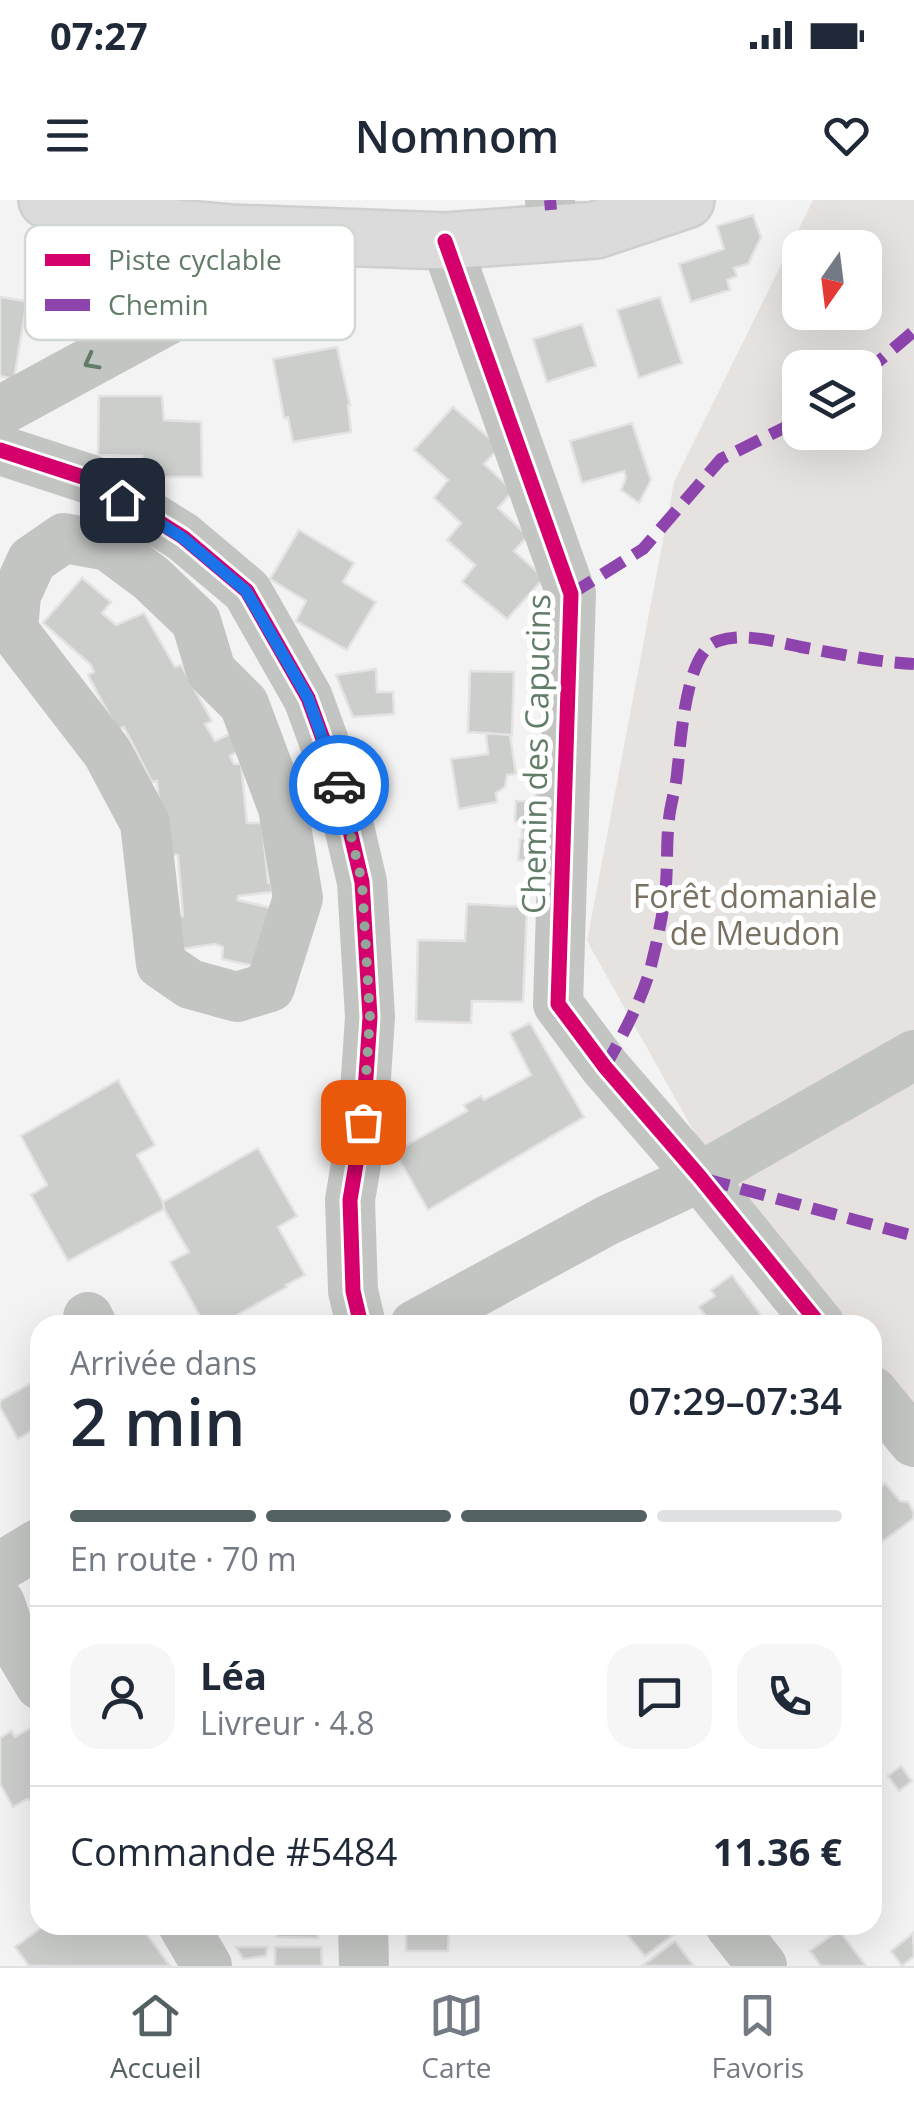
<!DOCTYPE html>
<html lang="fr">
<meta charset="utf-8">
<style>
:root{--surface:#fff;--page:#f6f6f7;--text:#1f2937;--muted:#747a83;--line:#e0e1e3;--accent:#546163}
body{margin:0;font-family:"Open Sans",sans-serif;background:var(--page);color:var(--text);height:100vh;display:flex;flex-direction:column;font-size:38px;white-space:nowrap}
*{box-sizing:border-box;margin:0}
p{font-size:32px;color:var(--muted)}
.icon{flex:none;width:55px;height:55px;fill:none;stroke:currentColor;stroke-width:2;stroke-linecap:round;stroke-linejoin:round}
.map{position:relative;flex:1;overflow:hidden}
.drawer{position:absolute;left:30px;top:1115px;width:852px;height:620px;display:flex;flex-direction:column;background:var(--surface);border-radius:30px;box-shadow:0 10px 40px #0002}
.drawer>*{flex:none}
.needle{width:65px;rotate:194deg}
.controls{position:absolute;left:782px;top:30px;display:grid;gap:20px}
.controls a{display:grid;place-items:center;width:100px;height:100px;border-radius:20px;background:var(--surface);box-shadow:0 10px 40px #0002;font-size:50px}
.pin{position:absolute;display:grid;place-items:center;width:85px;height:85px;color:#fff;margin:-42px;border-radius:20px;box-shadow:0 5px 15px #0006}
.courier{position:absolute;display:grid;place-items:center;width:100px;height:100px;margin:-50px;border:8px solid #1a73e8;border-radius:50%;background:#fff;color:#222;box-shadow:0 2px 12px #0007}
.head em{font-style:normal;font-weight:600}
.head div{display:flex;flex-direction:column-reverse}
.head{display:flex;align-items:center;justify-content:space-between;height:170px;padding:0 40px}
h1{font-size:65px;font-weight:600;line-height:75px}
.bar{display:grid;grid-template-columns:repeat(4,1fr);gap:15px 10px;align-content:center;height:120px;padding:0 40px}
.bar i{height:12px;border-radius:8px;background:var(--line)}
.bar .current{background:var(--accent)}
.bar p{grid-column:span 4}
.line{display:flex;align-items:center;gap:25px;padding:0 40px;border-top:2px solid var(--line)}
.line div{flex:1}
.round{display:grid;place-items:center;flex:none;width:105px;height:105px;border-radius:30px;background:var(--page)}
.status{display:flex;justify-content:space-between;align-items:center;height:70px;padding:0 50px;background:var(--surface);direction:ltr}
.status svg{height:28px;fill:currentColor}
header{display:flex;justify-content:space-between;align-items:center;height:130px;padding:0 40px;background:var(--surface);font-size:45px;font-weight:600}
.menu{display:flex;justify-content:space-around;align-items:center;height:140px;border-top:2px solid var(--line);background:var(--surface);font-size:28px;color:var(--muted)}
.menu a{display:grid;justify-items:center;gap:5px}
.menu .current{color:var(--accent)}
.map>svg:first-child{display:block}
.green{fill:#e6e2e0;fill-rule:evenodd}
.building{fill:#cccecc;stroke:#e4e2e2;stroke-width:2.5}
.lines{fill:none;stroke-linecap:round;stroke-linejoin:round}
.major-casing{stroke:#cecfce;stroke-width:60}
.path{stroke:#c1c3c1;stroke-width:6;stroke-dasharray:5 5;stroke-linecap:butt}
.minor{stroke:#c3c5c3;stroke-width:50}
.major{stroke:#dadbda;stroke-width:55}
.quiet{stroke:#8e44ad;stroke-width:12;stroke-dasharray:25 12;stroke-linecap:butt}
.cycleway-casing{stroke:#fff;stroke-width:21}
.cycleway{stroke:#d6006c;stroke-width:15}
.oneway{stroke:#617c67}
.done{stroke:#94a698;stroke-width:10;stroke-dasharray:0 18}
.route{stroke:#1a73e8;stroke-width:12}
.labels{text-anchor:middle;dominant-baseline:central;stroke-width:10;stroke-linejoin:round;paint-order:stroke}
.street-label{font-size:32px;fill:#617c67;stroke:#fff}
.park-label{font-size:32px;fill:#7a7163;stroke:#fff}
.key{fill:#fff;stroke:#d0d8d1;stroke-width:2.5}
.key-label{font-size:28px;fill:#617c67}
</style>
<div class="status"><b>07:27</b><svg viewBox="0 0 49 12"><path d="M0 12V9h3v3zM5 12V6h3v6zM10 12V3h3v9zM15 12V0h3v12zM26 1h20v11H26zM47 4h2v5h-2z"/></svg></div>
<header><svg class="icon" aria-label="menu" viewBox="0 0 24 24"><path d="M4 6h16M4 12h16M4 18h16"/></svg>Nomnom<svg class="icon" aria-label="heart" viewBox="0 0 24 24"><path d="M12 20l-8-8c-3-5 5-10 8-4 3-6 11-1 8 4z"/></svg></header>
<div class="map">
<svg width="914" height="1766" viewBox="0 0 914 1766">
<rect width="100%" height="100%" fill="#f4f3f3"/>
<path class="green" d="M 813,0 L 914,0 L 914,1210 L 873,1158 L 872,1125 L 846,1125 L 702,946 L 587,741 L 674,282 ZM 800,48 L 865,48 L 865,112 L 800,112 ZM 800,168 L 865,168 L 865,232 L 800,232 Z"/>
<path class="building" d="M 753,15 L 761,37 L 748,64 L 734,68 L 737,76 L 727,80 L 730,90 L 691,102 L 679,64 L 724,49 L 717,26 Z
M 37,35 L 120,49 L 105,126 L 25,112 L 14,179 L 0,176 L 0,97 L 25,101 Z
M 660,97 L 682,163 L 639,178 L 617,110 Z
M 582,124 L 596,166 L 547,182 L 533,139 Z
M 337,147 L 350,205 L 348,205 L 351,232 L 293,242 L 288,217 L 284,218 L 273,159 Z
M 99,196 L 162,196 L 164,220 L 201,222 L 202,277 L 143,277 L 142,256 L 98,255 Z
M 453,207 L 500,247 L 484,264 L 513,291 L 498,308 L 528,336 L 514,351 L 544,378 L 507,419 L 462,382 L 475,365 L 447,340 L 461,323 L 434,298 L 448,280 L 414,250 Z
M 632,223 L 651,280 L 639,303 L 621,290 L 626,278 L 624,271 L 582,283 L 570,241 Z
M 299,330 L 354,363 L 343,382 L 376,402 L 347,450 L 296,421 L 306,401 L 270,379 Z
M 82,378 L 111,402 L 102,413 L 116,425 L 144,413 L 175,467 L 181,465 L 212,521 L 205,524 L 215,541 L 243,528 L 251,544 L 230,556 L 234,564 L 241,564 L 247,623 L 262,623 L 268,683 L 271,683 L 272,692 L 238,696 L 238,700 L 271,708 L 259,767 L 222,759 L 223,747 L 215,744 L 181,749 L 176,717 L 183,716 L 178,655 L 164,655 L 157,581 L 152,582 L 124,527 L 117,529 L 88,475 L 94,472 L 91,465 L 43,423 Z
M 376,469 L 377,492 L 393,492 L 394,514 L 353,517 L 336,475 Z
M 470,471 L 514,472 L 512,535 L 468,532 Z
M 486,533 L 510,535 L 516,574 L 507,575 L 505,587 L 496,593 L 497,602 L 459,609 L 451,559 L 488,554 Z
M 536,576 L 548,577 L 547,629 L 522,638 L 522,622 L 515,621 L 516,601 L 535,601 Z
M 547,629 L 545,663 L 518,660 L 520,639 Z
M 467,704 L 527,707 L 523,802 L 472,801 L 471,823 L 416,821 L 418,740 L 465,741 Z
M 530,823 L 584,917 L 428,1010 L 395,952 L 467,911 L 464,905 L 481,896 L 484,900 L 531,875 L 510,833 Z
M 118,880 L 155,945 L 137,955 L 163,1002 L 164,1009 L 68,1061 L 31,995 L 47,985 L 21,936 Z
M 258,948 L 297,1016 L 278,1027 L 305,1075 L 286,1085 L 287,1087 L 219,1125 L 205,1125 L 170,1062 L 189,1052 L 164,1009 L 163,1002 Z
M 732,1075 L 763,1118 L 754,1125 L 713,1125 L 699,1107 L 715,1096 L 711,1090 Z
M 40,1178 L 40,1226 L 18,1239 L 0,1207 L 0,1201 Z
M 885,1283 L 900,1301 L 908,1302 L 914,1313 L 913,1319 L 872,1349 L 872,1293 Z
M 30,1528 L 40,1544 L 40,1599 L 34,1603 L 27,1599 L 13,1607 L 0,1584 L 0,1538 L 11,1531 L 15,1537 Z
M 901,1566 L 912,1581 L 899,1591 L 888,1576 Z
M 45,1725 L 140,1725 L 170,1766 L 29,1766 L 15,1747 Z
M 277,1725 L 318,1725 L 318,1738 L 277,1737 Z
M 406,1725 L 449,1725 L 448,1751 L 406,1751 Z
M 619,1725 L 671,1725 L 677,1732 L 645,1756 Z
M 839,1730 L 866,1766 L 821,1766 L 810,1751 Z
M 913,1733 L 914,1756 L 902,1766 L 891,1751 Z
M 675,1741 L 694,1766 L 642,1766 Z
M 236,1747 L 267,1747 L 266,1756 L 243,1759 Z
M 275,1747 L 321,1747 L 322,1766 L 275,1766 Z"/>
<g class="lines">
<g class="major-casing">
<path id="major" d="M 47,0 L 87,13 L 139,23 L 185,29 L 230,33 L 445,41 L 596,30 L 686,0"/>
</g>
<path class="path" d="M 135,65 L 138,92"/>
<path class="minor" d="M 550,0 L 551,10
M 445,41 L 571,394 L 558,804 L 605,867 L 700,977 L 820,1125
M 0,211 L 197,104 C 222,83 227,65 230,33
M 0,250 L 92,280 L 183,337 L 247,391 L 308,498 L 338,580 L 362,682 L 370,817 L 363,922 L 350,1000 L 353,1091 L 361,1125
M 64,338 L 108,346 L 151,378 L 196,421 L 211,471 L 244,504 L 283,608 L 298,698 L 270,787 L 237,797 L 190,784 L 161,764 L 145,623 L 107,552 L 13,430 L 16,395 L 32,360 Z
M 88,1117 L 92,1125
M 415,1125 L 608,1020 L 700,977 L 914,855
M 872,1191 L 914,1242
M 0,1367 L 40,1343
M 0,1403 L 12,1438 L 40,1485
M 183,1725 L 207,1766
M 363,1725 L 364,1766
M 730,1725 L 762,1766"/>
<use href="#major" class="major"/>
<path class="quiet" d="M 550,0 L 551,10
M 865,173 L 914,131
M 571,394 L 643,349 L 721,259 L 800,220
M 605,867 C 622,836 640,804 650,770 C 656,746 662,720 665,695 C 668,670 666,644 669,619 C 670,607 674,594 676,582 C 681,550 683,452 718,441 C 744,432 775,442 801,447 C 839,454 876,462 914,464
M 705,979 L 914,1036"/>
<g class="cycleway-casing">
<path id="cycleway" d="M 445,41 L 571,394 L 558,804 L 605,867 L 700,977 L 820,1125
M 0,250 L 92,280 L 183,337 L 247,391 L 308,498 L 338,580 L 362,682 L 370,817 L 363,922 L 350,1000 L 353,1091 L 361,1125"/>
</g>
<use href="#cycleway" class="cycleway"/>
</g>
<defs><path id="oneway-chevron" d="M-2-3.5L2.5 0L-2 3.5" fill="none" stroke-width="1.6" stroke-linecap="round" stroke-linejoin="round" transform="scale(2.5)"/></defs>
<use class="oneway" href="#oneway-chevron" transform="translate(91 162) rotate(152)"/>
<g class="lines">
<path class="done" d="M 339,585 L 362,682 L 370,817 L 363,922"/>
<path class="route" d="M 122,300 L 183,338 L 246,391 L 308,498 L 339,585"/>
</g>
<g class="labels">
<g class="street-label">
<text transform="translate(535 554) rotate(-89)">Chemin des Capucins</text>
</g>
<g class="park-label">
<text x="755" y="695">Forêt domaniale<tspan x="755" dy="37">de Meudon</tspan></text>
</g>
</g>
<rect x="25" y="25" width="330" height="115" rx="15" class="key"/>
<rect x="45" y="54" width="45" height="12" fill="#d6006c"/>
<rect x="45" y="99" width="45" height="12" fill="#8e44ad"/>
<g class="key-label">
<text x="108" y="70">Piste cyclable</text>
<text x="108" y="115">Chemin</text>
</g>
</svg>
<div class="controls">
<a><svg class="needle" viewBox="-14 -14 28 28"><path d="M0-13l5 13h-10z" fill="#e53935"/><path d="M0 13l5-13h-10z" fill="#747a83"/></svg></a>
<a><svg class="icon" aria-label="layers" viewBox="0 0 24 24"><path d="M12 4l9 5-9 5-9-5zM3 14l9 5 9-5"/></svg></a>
</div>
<div class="pin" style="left:363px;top:922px;background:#ea580c"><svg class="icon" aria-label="bag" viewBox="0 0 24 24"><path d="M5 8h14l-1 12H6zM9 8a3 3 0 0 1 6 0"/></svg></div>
<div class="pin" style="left:122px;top:300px;background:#1f2937"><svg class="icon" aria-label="home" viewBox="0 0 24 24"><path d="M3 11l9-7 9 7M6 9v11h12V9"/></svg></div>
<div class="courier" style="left:339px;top:585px"><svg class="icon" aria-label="car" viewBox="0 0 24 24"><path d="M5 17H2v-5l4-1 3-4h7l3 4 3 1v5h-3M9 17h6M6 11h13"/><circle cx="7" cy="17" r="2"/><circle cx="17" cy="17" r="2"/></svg></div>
<section class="drawer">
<div class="head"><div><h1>2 min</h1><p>Arrivée dans</p></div><em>07:29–07:34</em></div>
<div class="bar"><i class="current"></i><i class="current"></i><i class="current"></i><i></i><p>En route · 70 m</p></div>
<div class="line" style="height:180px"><a class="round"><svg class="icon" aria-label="person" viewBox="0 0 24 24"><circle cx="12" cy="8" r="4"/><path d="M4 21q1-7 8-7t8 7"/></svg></a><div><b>Léa</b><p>Livreur · 4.8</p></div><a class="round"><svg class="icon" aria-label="chat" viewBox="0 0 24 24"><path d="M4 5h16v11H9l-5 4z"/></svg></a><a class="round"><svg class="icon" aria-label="phone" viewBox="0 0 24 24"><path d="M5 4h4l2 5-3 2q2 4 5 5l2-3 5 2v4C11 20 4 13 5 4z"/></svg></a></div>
<div class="line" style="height:130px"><div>Commande #5484</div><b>11.36 €</b></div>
</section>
</div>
<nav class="menu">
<a class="current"><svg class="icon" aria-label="home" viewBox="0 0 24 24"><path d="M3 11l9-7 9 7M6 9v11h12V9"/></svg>Accueil</a>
<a><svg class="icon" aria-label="map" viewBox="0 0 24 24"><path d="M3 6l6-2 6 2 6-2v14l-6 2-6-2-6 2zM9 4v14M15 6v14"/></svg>Carte</a>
<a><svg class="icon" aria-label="saved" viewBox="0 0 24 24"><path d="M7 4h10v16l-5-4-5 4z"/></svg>Favoris</a>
</nav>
